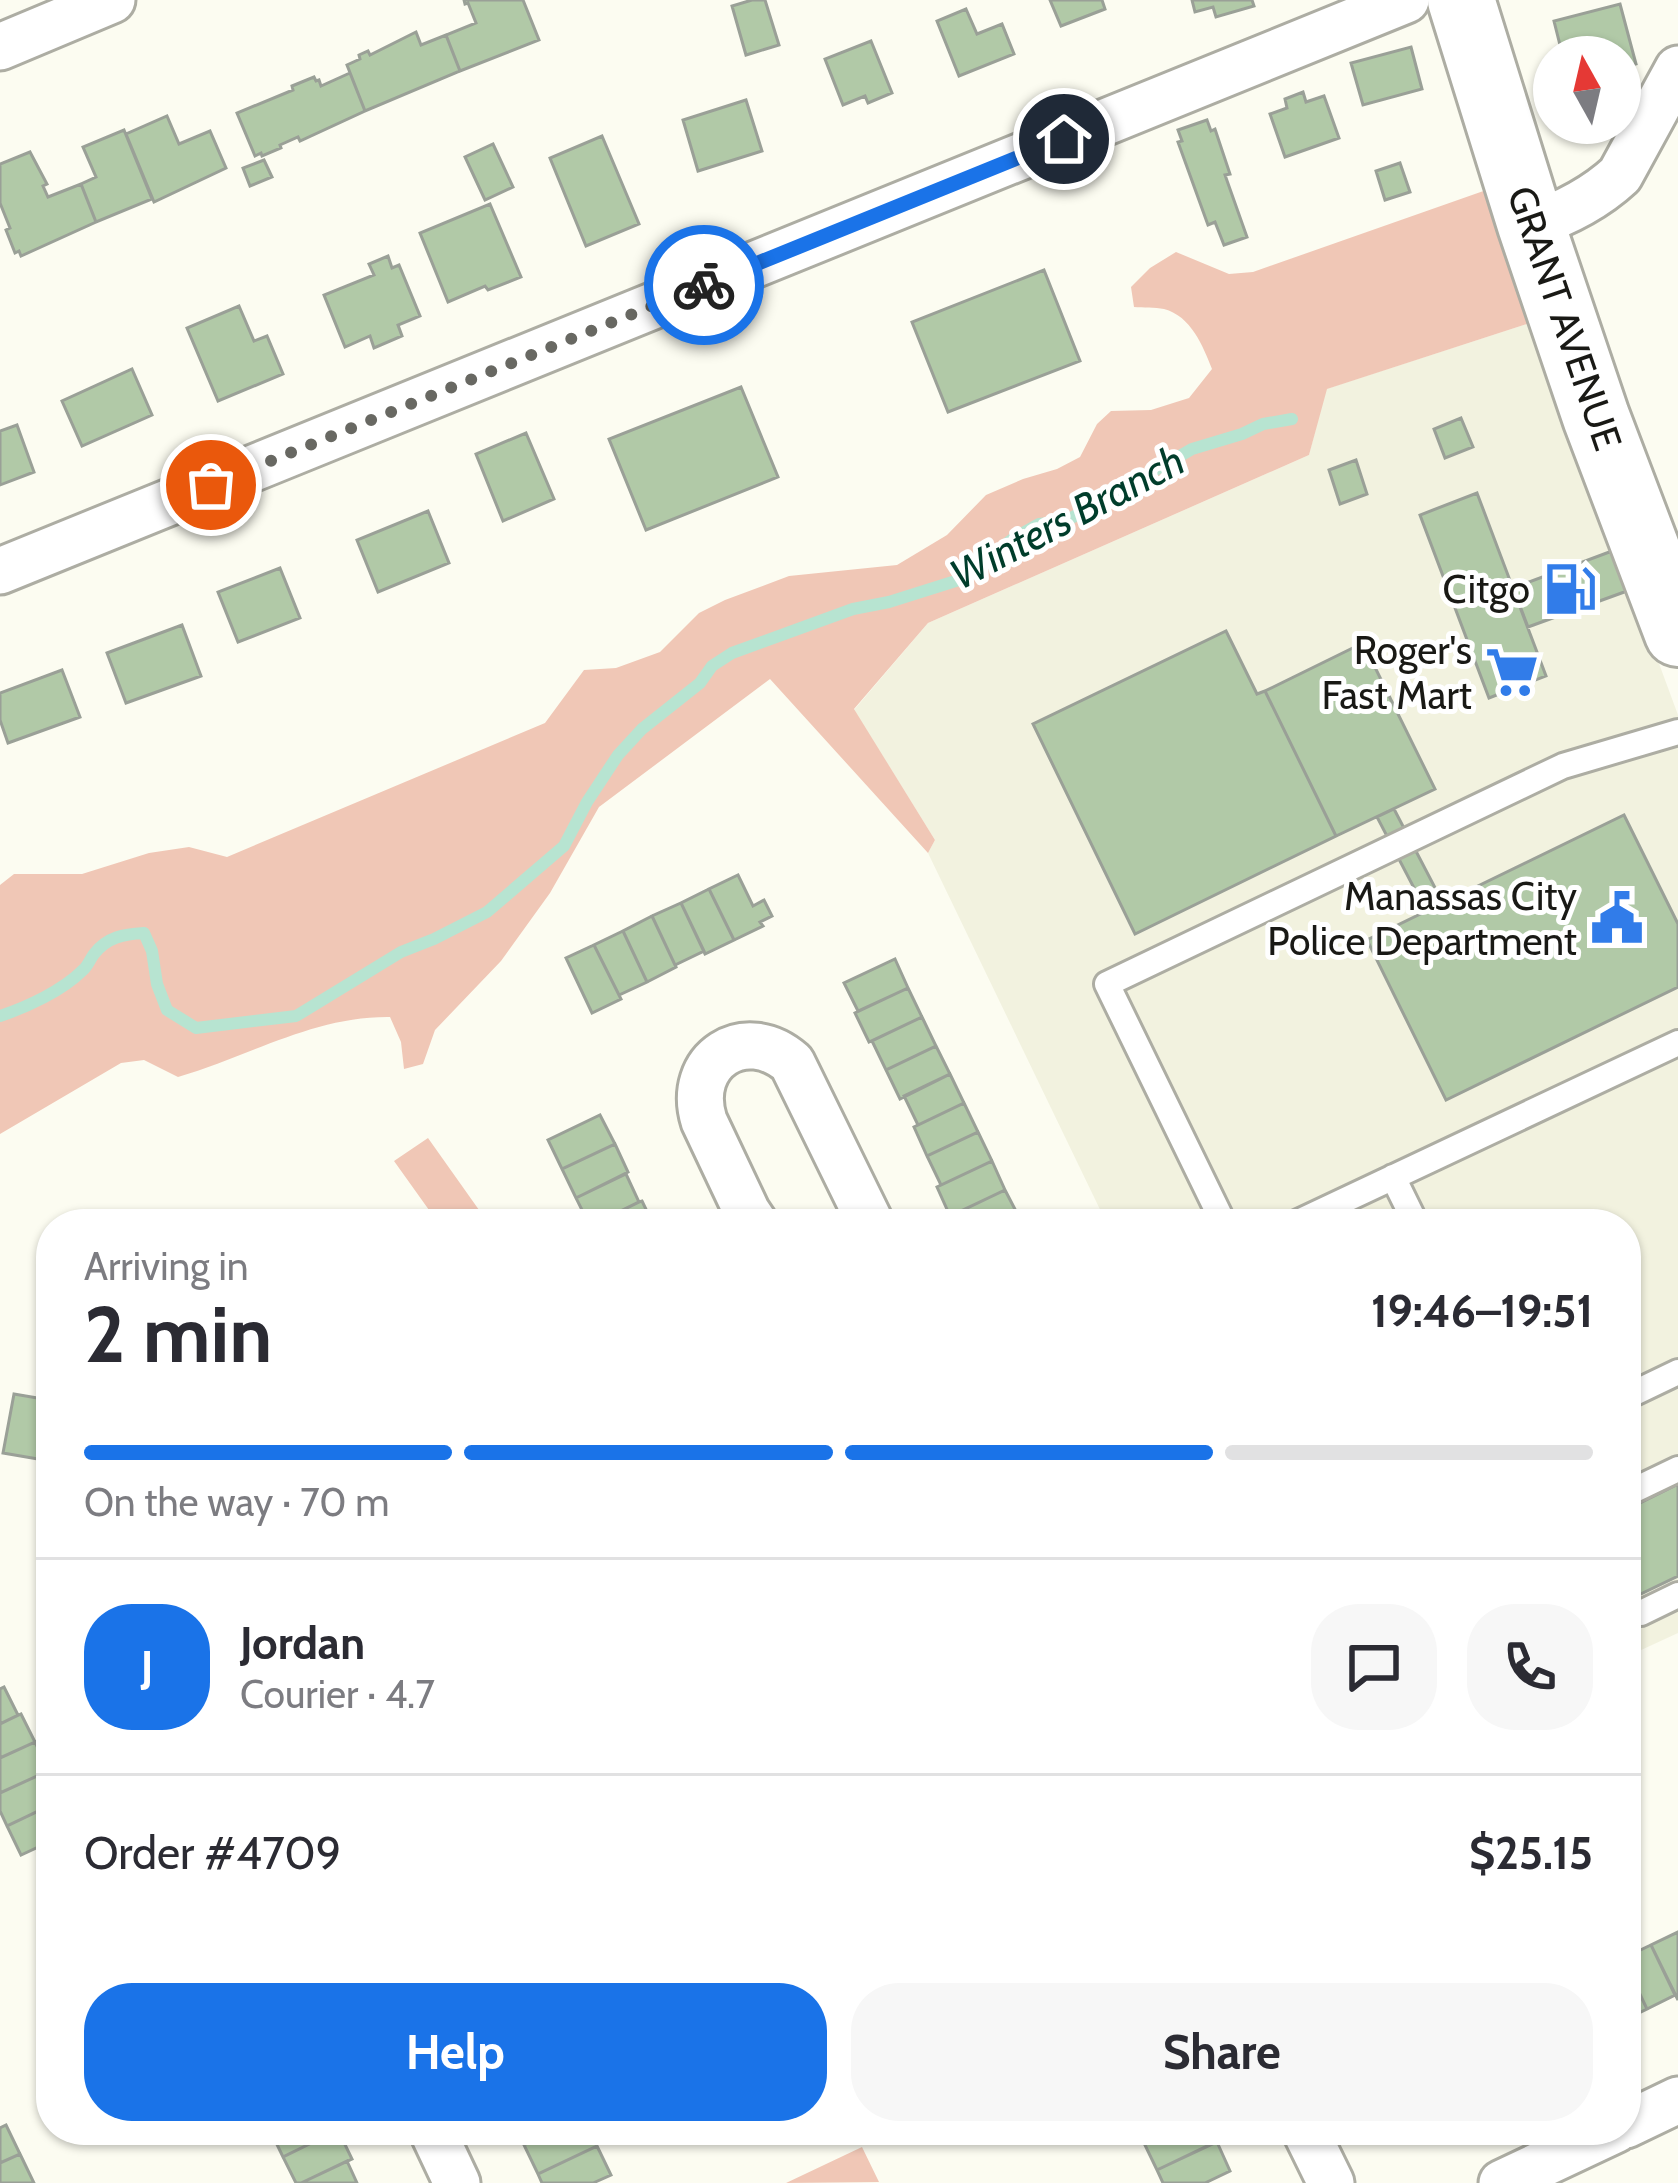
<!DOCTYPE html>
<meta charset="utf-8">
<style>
:root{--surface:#fff;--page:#f7f7f7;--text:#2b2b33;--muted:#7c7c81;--line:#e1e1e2;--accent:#1a73e8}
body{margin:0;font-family:Cabin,sans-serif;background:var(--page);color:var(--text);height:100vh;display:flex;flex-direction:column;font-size:45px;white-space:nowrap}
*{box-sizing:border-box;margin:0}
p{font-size:39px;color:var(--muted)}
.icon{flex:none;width:66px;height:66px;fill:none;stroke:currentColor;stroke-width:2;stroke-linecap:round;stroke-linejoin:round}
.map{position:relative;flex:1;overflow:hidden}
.sheet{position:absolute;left:36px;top:1209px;width:1605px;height:936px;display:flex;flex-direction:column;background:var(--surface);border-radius:48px;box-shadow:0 3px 9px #0004}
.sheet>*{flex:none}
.needle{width:78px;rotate:352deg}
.fabs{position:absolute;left:1533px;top:36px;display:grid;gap:24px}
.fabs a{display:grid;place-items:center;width:108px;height:108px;border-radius:50%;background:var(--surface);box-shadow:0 3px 9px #0004;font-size:60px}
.pin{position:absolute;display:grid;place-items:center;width:102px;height:102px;color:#fff;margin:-51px;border:6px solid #fff;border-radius:50%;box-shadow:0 3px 12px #0007}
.courier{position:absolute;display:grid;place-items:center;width:120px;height:120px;margin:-60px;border:9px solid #1a73e8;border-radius:50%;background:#fff;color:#222;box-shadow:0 3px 15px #0007}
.overview em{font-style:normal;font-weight:700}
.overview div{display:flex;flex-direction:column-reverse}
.overview{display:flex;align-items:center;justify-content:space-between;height:204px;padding:0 48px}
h1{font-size:78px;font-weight:700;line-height:90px}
.bar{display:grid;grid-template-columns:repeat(4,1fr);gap:18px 12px;align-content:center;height:144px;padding:0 48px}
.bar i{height:15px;border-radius:9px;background:var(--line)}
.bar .selected{background:var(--accent)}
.bar p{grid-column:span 4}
.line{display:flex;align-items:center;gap:30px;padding:0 48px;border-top:3px solid var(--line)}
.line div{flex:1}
.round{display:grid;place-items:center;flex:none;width:126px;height:126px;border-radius:48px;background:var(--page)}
.primary-button{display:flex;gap:24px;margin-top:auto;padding:24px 48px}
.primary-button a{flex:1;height:138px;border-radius:48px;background:var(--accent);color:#fff;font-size:48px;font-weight:700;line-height:138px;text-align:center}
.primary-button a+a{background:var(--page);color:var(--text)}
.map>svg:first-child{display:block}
.built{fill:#f2f2df}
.green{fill:#f0c7b6}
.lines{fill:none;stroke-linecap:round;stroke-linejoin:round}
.stream{stroke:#b7e4d1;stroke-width:12}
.building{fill:#b1c9a7;stroke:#9aa097;stroke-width:3}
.service-casing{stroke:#adada3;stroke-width:30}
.minor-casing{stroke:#adada3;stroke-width:51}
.primary-casing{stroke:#adada3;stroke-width:72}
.service{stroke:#fff;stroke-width:24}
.minor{stroke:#fff;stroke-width:45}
.primary{stroke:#fff;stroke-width:66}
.done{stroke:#686862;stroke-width:12;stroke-dasharray:0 21.6}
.route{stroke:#1a73e8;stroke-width:15}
.labels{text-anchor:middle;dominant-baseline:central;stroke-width:10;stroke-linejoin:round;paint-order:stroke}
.street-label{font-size:39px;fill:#191915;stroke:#fff}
.poi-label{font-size:39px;fill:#191915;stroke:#fff;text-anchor:end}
.water-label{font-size:42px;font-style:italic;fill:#003d2b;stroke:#fff}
</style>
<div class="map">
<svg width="1678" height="2183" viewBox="0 0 1678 2183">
<rect width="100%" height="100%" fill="#fcfcf1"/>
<path class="built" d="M 1533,322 L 1678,715 L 1678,1633 L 1626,1657 L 1626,1224 L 1107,1224 L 928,853 L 935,840 L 854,710 L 928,623 L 1309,455 L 1326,389 Z"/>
<path class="green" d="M 1492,188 L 1533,322 L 1327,389 L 1309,455 L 928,623 L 854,709 L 935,840 L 928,853 L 770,679 L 599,807 L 550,893 L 501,961 L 435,1030 L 423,1064 L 404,1069 L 401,1042 L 390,1017 C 314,1016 250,1056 178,1077 L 144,1060 L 121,1063 L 0,1134 L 0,885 L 14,874 L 82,874 L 149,853 L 189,847 L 227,857 L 545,723 L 584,670 L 616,668 L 660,652 L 699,613 L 725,600 L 789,576 L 897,565 L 947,535 L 986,495 L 1023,479 L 1057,469 L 1080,457 L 1097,424 L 1111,411 L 1151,410 L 1189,398 L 1212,369 C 1203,346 1191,316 1164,309 C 1155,307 1143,308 1134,307 L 1131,287 L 1150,268 L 1176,252 L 1229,274 L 1253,272 Z
M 428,1138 L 484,1217 L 473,1224 L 439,1224 L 394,1161 Z
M 862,2147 L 879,2182 L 786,2183 Z"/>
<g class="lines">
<path class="stream" d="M 0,1016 C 27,1007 62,991 83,970 C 88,966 90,959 94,954 C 107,937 124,934 144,933 L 152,951 L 157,984 L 167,1010 L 196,1028 L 296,1016 L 401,952 L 434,939 L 487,912 L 564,846 L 587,802 L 618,755 L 642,729 L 700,683 L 712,666 L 732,653 L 853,609 L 889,602 L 962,579 L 1014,538 L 1039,524 L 1066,521 L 1192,449 L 1242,434 L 1263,424 L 1292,419"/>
</g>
<path class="building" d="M 464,0 L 523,0 L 539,40 L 460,71 L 446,35 L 476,23 L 468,3 L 465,4 Z
M 752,0 L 765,0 L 779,45 L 746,55 L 732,6 Z
M 1050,0 L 1102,0 L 1105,9 L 1061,26 Z
M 1192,0 L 1252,0 L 1254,6 L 1216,17 L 1213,7 L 1195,12 Z
M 1620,4 L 1636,64 L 1620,68 L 1620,57 L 1563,57 L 1554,21 Z
M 966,9 L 977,34 L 1002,24 L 1014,54 L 959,76 L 937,21 Z
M 416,32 L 421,45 L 446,35 L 460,71 L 365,111 L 347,65 L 360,59 L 359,55 L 368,51 L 370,55 Z
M 871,41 L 892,93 L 868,103 L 865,96 L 843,105 L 825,59 Z
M 1411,47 L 1422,89 L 1363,105 L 1351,63 Z
M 350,73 L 365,111 L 300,141 L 298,137 L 280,145 L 281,148 L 262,156 L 261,153 L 255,156 L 237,113 L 293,90 L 292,86 L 314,77 L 316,81 L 319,80 L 321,86 Z
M 1303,92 L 1306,102 L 1324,96 L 1339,138 L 1285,157 L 1270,114 L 1287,108 L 1285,99 Z
M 746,100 L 762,151 L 698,171 L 683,120 Z
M 167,116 L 179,144 L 210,131 L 226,168 L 154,202 L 126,134 Z
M 1207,120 L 1211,131 L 1215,129 L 1230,174 L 1225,175 L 1247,237 L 1224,245 L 1215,222 L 1208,225 L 1178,142 L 1182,141 L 1178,130 Z
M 124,130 L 152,199 L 96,222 L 81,184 L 96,177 L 83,147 Z
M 602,136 L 639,224 L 586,246 L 550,158 Z
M 493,144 L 513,187 L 485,200 L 465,157 Z
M 30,152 L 47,184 L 43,186 L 48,197 L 81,184 L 96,222 L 21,256 L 19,251 L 15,253 L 6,230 L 10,228 L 0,203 L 0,164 Z
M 264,160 L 272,177 L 250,186 L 243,168 Z
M 1400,163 L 1410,192 L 1385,200 L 1376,171 Z
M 490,204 L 521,277 L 488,290 L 485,286 L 448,302 L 420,233 Z
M 388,256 L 392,268 L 399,265 L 420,316 L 398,325 L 402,336 L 374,348 L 370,336 L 345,347 L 324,295 L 374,275 L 369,264 Z
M 1044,270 L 1080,361 L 948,412 L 912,322 Z
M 239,306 L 254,341 L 267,336 L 283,374 L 218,401 L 187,328 Z
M 132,369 L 152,415 L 82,446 L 62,401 Z
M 741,387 L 778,477 L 646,530 L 609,439 Z
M 1461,418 L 1473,447 L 1445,458 L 1434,429 Z
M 17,425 L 34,472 L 0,485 L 0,431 Z
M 526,433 L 554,499 L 503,521 L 476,454 Z
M 1356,460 L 1367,494 L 1340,504 L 1329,470 Z
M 1477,493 L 1546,676 L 1489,698 L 1420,515 Z
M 428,511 L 449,563 L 378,592 L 357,540 Z
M 1612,551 L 1627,591 L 1528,627 L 1513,588 Z
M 280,568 L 300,618 L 238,642 L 218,592 Z
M 182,625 L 201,676 L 126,703 L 107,653 Z
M 1226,631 L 1257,694 L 1265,691 L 1336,836 L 1135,934 L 1033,724 Z
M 1363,643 L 1435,789 L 1336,836 L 1265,691 Z
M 62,670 L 80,717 L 8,743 L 0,720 L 0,693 Z
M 1394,809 L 1443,903 L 1426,911 L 1377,817 Z
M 1624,815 L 1678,924 L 1678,987 L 1446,1100 L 1367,940 Z
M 738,875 L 753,906 L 764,900 L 772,916 L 760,922 L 763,926 L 734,940 L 709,889 Z
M 709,889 L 734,940 L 705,954 L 681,903 Z
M 681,903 L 704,951 L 675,965 L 652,916 Z
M 652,916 L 676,967 L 647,982 L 623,931 Z
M 623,931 L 647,982 L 619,995 L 594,945 Z
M 594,945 L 621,999 L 592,1013 L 566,958 Z
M 895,959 L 908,988 L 858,1011 L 844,983 Z
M 908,988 L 922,1017 L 869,1042 L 855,1013 Z
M 922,1017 L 936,1046 L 886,1070 L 872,1041 Z
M 936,1046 L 950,1074 L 900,1099 L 886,1070 Z
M 950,1074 L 964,1103 L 918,1125 L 904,1096 Z
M 964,1103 L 978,1132 L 927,1156 L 914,1127 Z
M 600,1115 L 615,1144 L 562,1169 L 548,1140 Z
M 978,1132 L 992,1161 L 941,1185 L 927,1156 Z
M 615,1144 L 628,1172 L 576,1198 L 562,1169 Z
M 992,1161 L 1005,1190 L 950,1216 L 937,1187 Z
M 626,1174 L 639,1202 L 594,1224 L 589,1224 L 576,1198 Z
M 1005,1190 L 1020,1219 L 1008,1224 L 960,1224 L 955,1214 Z
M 642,1201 L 653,1224 L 594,1224 L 639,1202 Z
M 14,1394 L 49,1400 L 38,1459 L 3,1453 Z
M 49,1398 L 51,1399 L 51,1461 L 38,1459 Z
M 1678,1484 L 1678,1576 L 1626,1601 L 1626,1510 Z
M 4,1687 L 18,1715 L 0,1724 L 0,1689 Z
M 21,1714 L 35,1742 L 0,1758 L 0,1724 Z
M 35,1742 L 48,1771 L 0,1793 L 0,1758 Z
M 50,1770 L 51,1805 L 7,1826 L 0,1811 L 0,1793 Z
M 51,1805 L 51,1841 L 21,1855 L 7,1826 Z
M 1678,1932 L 1678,2000 L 1651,1945 Z
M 1651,1945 L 1675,1995 L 1647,2009 L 1626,1965 L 1626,1957 Z
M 1626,1965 L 1647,2009 L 1626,2019 Z
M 6,2125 L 20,2154 L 0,2163 L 0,2128 Z
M 270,2130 L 338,2130 L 283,2157 Z
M 338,2130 L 352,2159 L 301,2183 L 296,2183 L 283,2157 Z
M 556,2130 L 589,2130 L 597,2146 L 538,2174 L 524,2145 Z
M 1166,2130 L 1204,2130 L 1211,2144 L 1157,2170 L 1143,2141 Z
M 1217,2142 L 1230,2171 L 1205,2183 L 1163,2183 L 1157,2170 Z
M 597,2146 L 611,2175 L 593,2183 L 542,2183 L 538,2174 Z
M 20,2154 L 34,2183 L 0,2183 L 0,2163 Z
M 347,2161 L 357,2183 L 301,2183 Z"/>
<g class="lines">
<g class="service-casing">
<path id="service" d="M 1393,1177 L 1416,1224
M 1224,1224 L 1107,984 L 1563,766 L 1678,732
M 1294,1224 L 1678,1043
M 1626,1397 L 1678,1372
M 1626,1494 L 1678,1469
M 1626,1613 L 1641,1613 L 1678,1595"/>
</g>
<g class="minor-casing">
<path id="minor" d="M 0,47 L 112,0
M 1531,225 C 1564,214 1594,199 1620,175 L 1678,69
M 0,571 L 1406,0
M 755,1224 L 747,1212 L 704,1121 C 685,1060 745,1022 792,1063 L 871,1224
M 1626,2125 L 1678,2100
M 432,2130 L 457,2183
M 1305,2130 L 1331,2183
M 1502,2183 L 1615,2130"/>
</g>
<g class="primary-casing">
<path id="primary" d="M 1461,0 L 1531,225 L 1596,417 L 1678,633"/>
</g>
<use href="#service" class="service"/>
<use href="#minor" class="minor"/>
<use href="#primary" class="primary"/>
</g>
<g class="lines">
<path class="done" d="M 211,485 L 704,285"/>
<path class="route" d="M 704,285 L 1064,139"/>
</g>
<defs>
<g id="fuel-bare" transform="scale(4.14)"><path d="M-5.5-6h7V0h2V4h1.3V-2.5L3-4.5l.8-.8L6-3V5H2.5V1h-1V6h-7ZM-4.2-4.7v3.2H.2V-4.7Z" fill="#317ce9" stroke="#fff" stroke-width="2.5" paint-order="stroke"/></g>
<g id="supermarket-bare" transform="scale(4.14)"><path d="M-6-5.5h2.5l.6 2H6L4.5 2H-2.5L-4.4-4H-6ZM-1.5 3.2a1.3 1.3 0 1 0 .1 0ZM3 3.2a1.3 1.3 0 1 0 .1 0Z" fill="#317ce9" stroke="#fff" stroke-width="2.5" paint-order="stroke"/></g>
<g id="civic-bare" transform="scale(4.14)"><path d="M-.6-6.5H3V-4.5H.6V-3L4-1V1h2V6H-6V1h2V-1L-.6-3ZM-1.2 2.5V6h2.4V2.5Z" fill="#317ce9" stroke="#fff" stroke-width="2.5" paint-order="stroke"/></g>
</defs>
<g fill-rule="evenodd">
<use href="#fuel-bare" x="1570" y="589"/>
<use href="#supermarket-bare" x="1512" y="672"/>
<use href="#civic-bare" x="1617" y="918"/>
</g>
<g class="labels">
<g class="street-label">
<text transform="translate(1565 318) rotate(71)">GRANT AVENUE</text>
</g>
<g class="poi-label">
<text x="1530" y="589">Citgo</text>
<text x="1472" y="650">Roger's<tspan x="1472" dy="45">Fast Mart</tspan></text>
<text x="1577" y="896">Manassas City<tspan x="1577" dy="45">Police Department</tspan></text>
</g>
<g class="water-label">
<text transform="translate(1067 517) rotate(-28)">Winters Branch</text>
</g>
</g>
</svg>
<div class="fabs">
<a><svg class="needle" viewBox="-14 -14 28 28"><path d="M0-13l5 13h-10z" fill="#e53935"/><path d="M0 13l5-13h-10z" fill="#7c7c81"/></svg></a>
</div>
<div class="pin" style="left:211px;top:485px;background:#ea580c"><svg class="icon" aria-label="bag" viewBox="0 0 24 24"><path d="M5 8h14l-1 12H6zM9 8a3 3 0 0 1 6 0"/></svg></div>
<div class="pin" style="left:1064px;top:139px;background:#1f2937"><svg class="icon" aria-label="home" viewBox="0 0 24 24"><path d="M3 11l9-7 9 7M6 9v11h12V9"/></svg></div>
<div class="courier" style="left:704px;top:285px"><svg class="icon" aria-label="bike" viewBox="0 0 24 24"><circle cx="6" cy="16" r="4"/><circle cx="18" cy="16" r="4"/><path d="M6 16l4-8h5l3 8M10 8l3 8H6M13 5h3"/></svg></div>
<section class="sheet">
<div class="overview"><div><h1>2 min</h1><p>Arriving in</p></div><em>19:46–19:51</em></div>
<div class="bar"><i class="selected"></i><i class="selected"></i><i class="selected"></i><i></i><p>On the way · 70 m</p></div>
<div class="line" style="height:216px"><b class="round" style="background:var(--accent);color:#fff">J</b><div><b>Jordan</b><p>Courier · 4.7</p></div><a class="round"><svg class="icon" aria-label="chat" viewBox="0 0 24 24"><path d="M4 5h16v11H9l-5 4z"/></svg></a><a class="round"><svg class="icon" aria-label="phone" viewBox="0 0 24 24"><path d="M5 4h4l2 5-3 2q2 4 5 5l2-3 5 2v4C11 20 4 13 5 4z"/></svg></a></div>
<div class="line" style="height:156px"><div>Order #4709</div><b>$25.15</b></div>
<div class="primary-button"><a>Help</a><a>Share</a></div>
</section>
</div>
